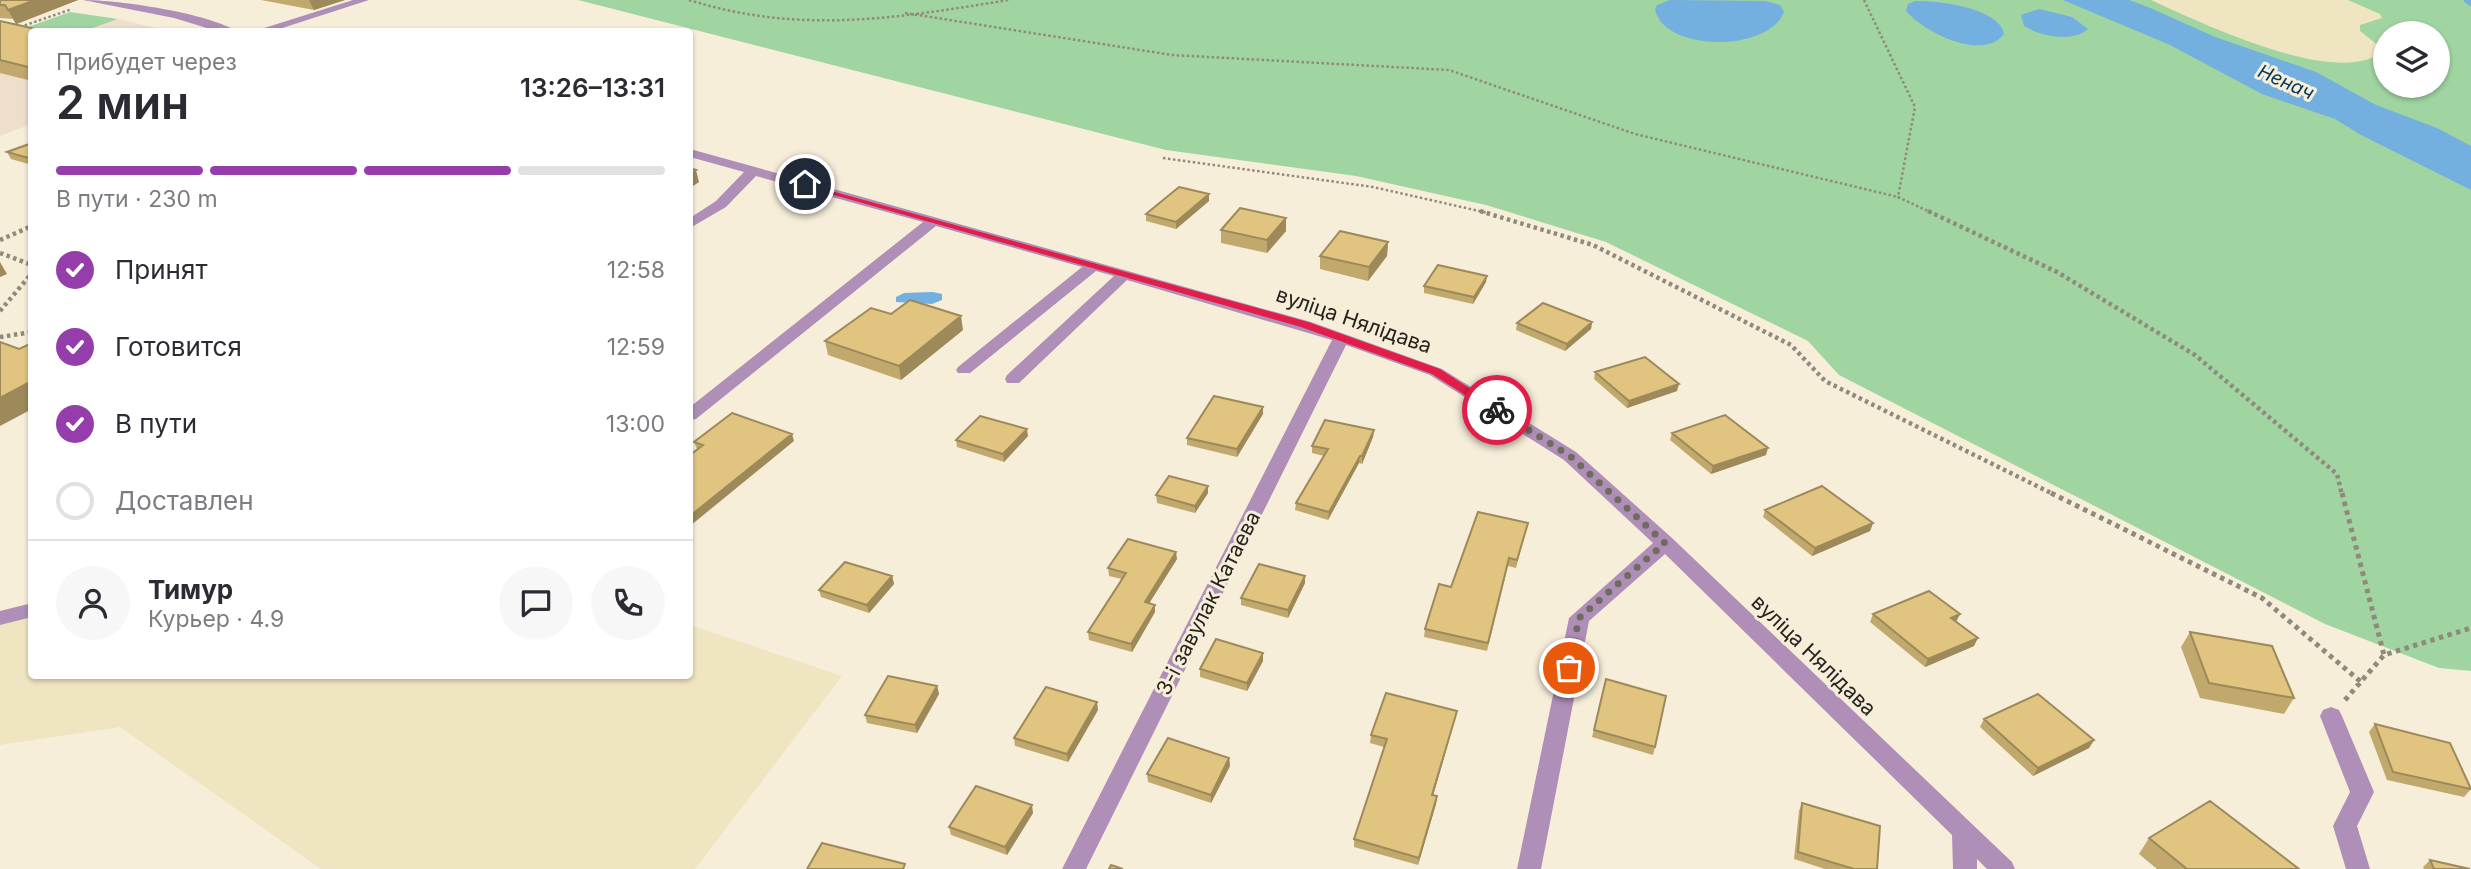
<!DOCTYPE html>
<html lang="ru">
<meta charset="utf-8">
<style>
:root{--surface:#fff;--page:#f7f7f7;--text:#2b2b33;--muted:#7c7c81;--line:#e1e1e2;--accent:#953eab}
body{margin:0;font-family:Inter,sans-serif;background:var(--page);color:var(--text);height:100vh;display:flex;flex-direction:column;font-size:26px;white-space:nowrap}
*{box-sizing:border-box;margin:0}
p{font-size:23px;color:var(--muted)}
.icon{flex:none;width:38px;height:38px;fill:none;stroke:currentColor;stroke-width:2;stroke-linecap:round;stroke-linejoin:round}
.map{position:relative;flex:1;overflow:hidden}
.drawer{position:absolute;left:28px;top:28px;width:665px;height:651px;display:flex;flex-direction:column;background:var(--surface);border-radius:7px;box-shadow:0 2px 5px #0004}
.drawer>*{flex:none}
.controls{position:absolute;left:2373px;top:21px;display:grid;gap:14px}
.controls a{display:grid;place-items:center;width:77px;height:77px;border-radius:50%;background:var(--surface);box-shadow:0 2px 5px #0004;font-size:35px}
.pin{position:absolute;display:grid;place-items:center;width:60px;height:60px;color:#fff;margin:-30px;border:4px solid #fff;border-radius:50%;box-shadow:0 2px 7px #0007}
.courier{position:absolute;display:grid;place-items:center;width:70px;height:70px;margin:-35px;border:5px solid #e11d48;border-radius:50%;background:#fff;color:#222;box-shadow:0 2px 9px #0007}
.summary em{font-style:normal;font-weight:600}
.summary div{display:flex;flex-direction:column-reverse}
.summary{display:flex;align-items:center;justify-content:space-between;height:119px;padding:0 28px}
h1{font-size:46px;font-weight:600;line-height:52px}
.bar{display:grid;grid-template-columns:repeat(4,1fr);gap:10px 7px;align-content:center;height:84px;padding:0 28px}
.bar i{height:9px;border-radius:5px;background:var(--line)}
.bar .on{background:var(--accent)}
.bar p{grid-column:span 4}
.line{display:flex;align-items:center;gap:18px;padding:0 28px;border-top:2px solid var(--line)}
.line div{flex:1}
.round{display:grid;place-items:center;flex:none;width:74px;height:74px;border-radius:37px;background:var(--page)}
ol{padding:0 28px;list-style:none}
li{display:flex;align-items:center;gap:21px;height:77px}
li p{margin-inline-start:auto}
li .icon{padding:7px;border-radius:50%;background:var(--accent);color:#fff;stroke-width:4}
li:last-child{color:var(--muted)}
li i{width:38px;height:38px;border:4px solid var(--line);border-radius:50%}
.map>svg:first-child{display:block}
.industrial{fill:#eddfcc}
.green{fill:#a0d4a1;fill-rule:evenodd}
.sand{fill:#efe5c0}
.water{fill:#73afdf}
.lines{fill:none;stroke-linecap:round;stroke-linejoin:round}
.stream{stroke:#73afdf;stroke-width:6}
.path-far2{stroke:#908a7d;stroke-width:2.5;stroke-dasharray:2.5 2.5;stroke-linecap:butt}
.path-far1{stroke:#908a7d;stroke-width:4.5;stroke-dasharray:3.5 3.5;stroke-linecap:butt}
.path{stroke:#908a7d;stroke-width:5;stroke-dasharray:4.5 4.5;stroke-linecap:butt}
.minor{fill:#af8fb8;fill-rule:evenodd}
.wall{fill:#c1a96d}
.shaded-wall{fill:#9d8959}
.building{fill:#e0c47f;stroke:#9d8959;stroke-width:2}
.route{fill:#e11d48}
.done{stroke:#706b5f;stroke-width:7;stroke-dasharray:0 12.6}
.labels{text-anchor:middle;dominant-baseline:central;stroke-width:6;stroke-linejoin:round;paint-order:stroke}
.far-water-label{font-size:19px;font-style:italic;fill:#073858;stroke:#f7eeda}
.street-label{font-size:21px;fill:#27241d;stroke:#f7eeda}
</style>
<div class="map">
<svg width="2471" height="869" viewBox="0 0 2471 869">
<rect width="100%" height="100%" fill="#f7eeda"/>
<path class="industrial" d="M 118,19 L 169,31 L 84,31 Z
M 31,50 L 31,124 L 0,136 L 0,61 Z"/>
<path class="green" d="M 578,0 L 2471,0 L 2471,671 L 2439,668 L 2325,624 L 1839,375 L 1808,341 L 1606,242 L 1486,205 L 1356,176 L 1166,150 ZM 2385,33 L 2438,33 L 2438,86 L 2385,86 Z
M 70,12 L 118,19 L 84,31 L 32,32 L 0,37 Z"/>
<path class="sand" d="M 2151,0 L 2348,0 L 2380,14 L 2382,18 L 2360,25 L 2360,31 L 2384,50 C 2341,91 2197,21 2151,0 Z
M 31,610 L 32,676 L 690,676 L 690,625 L 842,676 L 695,869 L 321,869 L 120,727 L 0,745 L 0,618 Z"/>
<path class="water" d="M 1670,0 L 1765,1 L 1780,5 L 1784,12 C 1768,53 1663,52 1655,9 L 1657,5 Z
M 2063,0 L 2129,0 L 2148,7 L 2215,37 L 2316,72 L 2376,105 L 2437,128 L 2471,146 L 2471,190 L 2361,135 L 2335,119 L 2262,94 L 2170,45 Z
M 1915,1 C 1937,0 2000,8 2004,34 C 1982,62 1924,32 1906,11 L 1908,4 Z
M 2039,9 L 2072,17 L 2088,29 C 2073,43 2040,36 2024,26 L 2021,15 Z
M 933,292 L 942,294 L 942,300 L 932,304 L 896,302 L 896,297 L 904,293 Z"/>
<g class="lines">
<path class="stream" d="M 2467,0 L 2471,3"/>
<path class="path-far2" d="M 689,0 C 801,35 896,18 1009,0
M 1864,0 L 1915,107 L 1898,197 L 1932,213
M 905,13 L 1172,55 L 1449,70 L 1635,134 L 1898,197
M 20,27 L 72,9
M 1163,158 L 1373,187 L 1488,213"/>
<path class="path-far1" d="M 1480,211 L 1593,245 L 1791,345 L 1825,381 L 2055,495
M 1928,211 L 2057,272 L 2195,355 L 2337,474 L 2342,495
M 0,240 L 32,226
M 0,253 L 32,265
M 0,311 L 32,273
M 0,337 L 32,332"/>
<path class="path" d="M 2051,493 L 2262,598 L 2361,682
M 2342,493 L 2384,655
M 2345,700 L 2384,655 L 2471,628"/>
<path class="minor" d="M 83,0 C 119,0 209,13 238,32 L 220,32 L 174,18 Z
M 353,0 L 369,0 L 270,32 L 252,32 Z
M 690,149 L 1311,322 L 1442,369 L 1576,452 L 1672,538 L 1972,824 L 2012,862 L 2015,869 L 1987,869 L 1977,859 L 1977,869 L 1953,869 L 1952,835 L 1665,554 L 1589,621 L 1541,869 L 1517,869 L 1569,618 L 1653,543 L 1564,460 L 1430,375 L 1346,345 L 1086,869 L 1062,869 L 1332,340 L 1127,280 L 1019,383 L 1007,383 L 1005,379 L 1007,375 L 1114,276 L 1096,271 L 970,373 L 958,373 L 956,370 L 958,367 L 1082,267 L 936,226 L 696,419 L 690,420 L 690,407 L 923,222 L 756,176 L 726,207 L 690,228 L 690,218 L 716,201 L 744,172 L 690,157 Z
M 32,603 L 32,617 L 0,625 L 0,611 Z
M 2331,707 L 2339,710 L 2342,716 L 2374,792 L 2357,826 L 2370,869 L 2346,869 L 2333,826 L 2350,792 L 2320,716 L 2323,710 Z"/>
</g>
<path class="wall" d="M 0,0 L 78,0 L 17,24 L 32,32 L 32,81 L 0,73 L 0,21 L 16,24 L 13,19 L 0,18 Z
M 261,0 L 345,0 L 314,10 Z
M 32,143 L 32,165 L 11,159 L 7,152 Z
M 1209,201 L 1176,229 L 1146,221 L 1146,214 Z
M 1221,230 L 1286,231 L 1267,253 L 1221,243 Z
M 1388,242 L 1387,256 L 1368,281 L 1320,269 L 1320,256 Z
M 1486,282 L 1473,304 L 1424,293 L 1424,286 Z
M 1592,322 L 1591,329 L 1565,351 L 1516,330 L 1517,323 Z
M 963,330 L 901,380 L 828,355 L 825,341 Z
M 1595,372 L 1677,391 L 1627,408 L 1594,379 Z
M 1263,407 L 1263,414 L 1237,457 L 1187,445 L 1187,438 Z
M 1374,430 L 1373,437 L 1362,464 L 1359,463 L 1328,520 L 1295,510 L 1296,503 L 1324,456 L 1312,453 L 1312,446 Z
M 1672,433 L 1766,455 L 1711,474 L 1670,440 Z
M 1028,436 L 1004,462 L 957,447 L 956,440 Z
M 794,441 L 697,449 L 694,442 Z
M 1208,486 L 1208,493 L 1195,513 L 1157,503 L 1156,495 Z
M 1765,510 L 1873,523 L 1870,531 L 1812,556 L 1763,517 Z
M 1528,523 L 1516,568 L 1508,566 L 1487,651 L 1424,637 L 1425,629 Z
M 1177,559 L 1149,603 L 1155,605 L 1155,612 L 1132,652 L 1089,640 L 1088,632 L 1122,579 L 1109,576 L 1108,568 Z
M 892,576 L 894,584 L 869,613 L 821,597 L 819,590 Z
M 1305,576 L 1305,583 L 1288,618 L 1241,605 L 1241,598 Z
M 1873,614 L 1956,622 L 1974,646 L 1925,667 L 1870,622 Z
M 2190,632 L 2294,698 L 2284,714 L 2200,698 L 2181,647 Z
M 1263,661 L 1247,691 L 1200,677 L 1200,669 Z
M 1606,679 L 1655,747 L 1653,755 L 1592,737 Z
M 937,686 L 939,694 L 917,733 L 867,723 L 865,715 Z
M 1098,710 L 1068,762 L 1015,746 L 1014,738 Z
M 1457,711 L 1455,719 L 1433,795 L 1437,796 L 1436,804 L 1418,865 L 1354,847 L 1354,839 L 1384,747 L 1370,743 L 1371,735 Z
M 1984,719 L 2094,740 L 2089,748 L 2033,776 L 1980,727 Z
M 2375,724 L 2471,789 L 2464,797 L 2387,780 L 2369,732 Z
M 1229,758 L 1230,766 L 1211,803 L 1148,782 L 1147,774 Z
M 1802,803 L 1877,869 L 1825,869 L 1794,859 L 1799,811 Z
M 1033,813 L 1007,855 L 951,835 L 949,827 Z
M 2149,838 L 2299,869 L 2157,869 L 2139,854 Z
M 2430,860 L 2470,869 L 2424,869 L 2423,867 Z"/>
<path class="shaded-wall" d="M 35,0 L 78,0 L 16,24 L 8,10 Z
M 309,0 L 345,0 L 314,10 Z
M 696,170 L 699,182 L 690,188 L 690,173 Z
M 1209,194 L 1209,201 L 1176,229 L 1176,222 Z
M 1286,218 L 1286,231 L 1267,253 L 1267,240 Z
M 1388,242 L 1387,256 L 1368,281 L 1369,267 Z
M 0,262 L 7,274 L 0,277 Z
M 1487,276 L 1486,282 L 1473,304 L 1474,297 Z
M 961,316 L 963,330 L 901,380 L 899,366 Z
M 1592,322 L 1591,329 L 1565,351 L 1567,344 Z
M 32,381 L 32,409 L 0,426 L 0,398 Z
M 1679,384 L 1677,391 L 1627,408 L 1629,401 Z
M 1263,407 L 1263,414 L 1237,457 L 1237,449 Z
M 1027,429 L 1028,436 L 1004,462 L 1003,454 Z
M 1374,430 L 1373,437 L 1362,464 L 1362,456 Z
M 792,434 L 794,441 L 690,526 L 690,516 Z
M 1768,448 L 1766,455 L 1711,474 L 1713,466 Z
M 1360,456 L 1359,463 L 1328,520 L 1329,512 Z
M 1208,486 L 1208,493 L 1195,513 L 1195,506 Z
M 1873,523 L 1870,531 L 1812,556 L 1815,548 Z
M 1176,552 L 1177,559 L 1145,610 L 1145,602 Z
M 892,576 L 894,584 L 869,613 L 867,605 Z
M 1305,576 L 1305,583 L 1288,618 L 1288,610 Z
M 1155,605 L 1155,612 L 1132,652 L 1131,644 Z
M 1960,614 L 1956,622 L 1951,618 Z
M 1978,638 L 1974,646 L 1925,667 L 1928,659 Z
M 1263,653 L 1263,661 L 1247,691 L 1247,683 Z
M 937,686 L 939,694 L 917,733 L 915,725 Z
M 1097,702 L 1098,710 L 1068,762 L 1067,754 Z
M 1457,711 L 1455,719 L 1431,803 L 1432,795 Z
M 2094,740 L 2089,748 L 2033,776 L 2038,768 Z
M 1229,758 L 1230,766 L 1211,803 L 1211,795 Z
M 1437,796 L 1436,804 L 1418,865 L 1419,858 Z
M 1032,805 L 1033,813 L 1007,855 L 1005,847 Z"/>
<path class="building" d="M 0,0 L 35,0 L 8,10 L 5,5 L 0,5 Z
M 0,21 L 49,32 L 32,32 L 32,68 L 0,60 Z
M 32,143 L 32,159 L 7,152 Z
M 690,168 L 696,170 L 690,173 Z
M 1179,187 L 1209,194 L 1176,222 L 1146,214 Z
M 1240,208 L 1286,218 L 1267,240 L 1221,230 Z
M 1340,231 L 1388,242 L 1369,267 L 1320,256 Z
M 1438,265 L 1487,276 L 1474,297 L 1424,286 Z
M 910,300 L 961,316 L 899,366 L 825,341 L 871,308 L 891,314 Z
M 1543,303 L 1592,322 L 1567,344 L 1517,323 Z
M 0,342 L 19,349 L 32,343 L 32,381 L 0,398 Z
M 1645,357 L 1679,384 L 1629,401 L 1595,372 Z
M 1214,396 L 1263,407 L 1237,449 L 1187,438 Z
M 732,413 L 792,434 L 690,516 L 690,455 L 703,445 L 694,442 Z
M 1725,415 L 1768,448 L 1713,466 L 1672,433 Z
M 980,416 L 1027,429 L 1003,454 L 956,440 Z
M 1325,420 L 1374,430 L 1362,456 L 1360,456 L 1329,512 L 1296,503 L 1328,449 L 1312,446 Z
M 1169,476 L 1208,486 L 1195,506 L 1156,495 Z
M 1822,486 L 1873,523 L 1815,548 L 1765,510 Z
M 1478,512 L 1528,523 L 1517,560 L 1509,558 L 1488,643 L 1425,629 L 1439,584 L 1451,587 Z
M 1128,539 L 1176,552 L 1145,602 L 1155,605 L 1131,644 L 1088,632 L 1126,573 L 1108,568 Z
M 845,562 L 892,576 L 867,605 L 819,590 Z
M 1259,564 L 1305,576 L 1288,610 L 1241,598 Z
M 1929,591 L 1960,614 L 1951,618 L 1978,638 L 1928,659 L 1873,614 Z
M 2190,632 L 2272,646 L 2294,698 L 2209,683 Z
M 1216,639 L 1263,653 L 1247,683 L 1200,669 Z
M 888,676 L 937,686 L 915,725 L 865,715 Z
M 1606,679 L 1666,696 L 1655,747 L 1594,730 Z
M 1046,687 L 1097,702 L 1067,754 L 1014,738 Z
M 1386,693 L 1457,711 L 1432,795 L 1437,796 L 1419,858 L 1354,839 L 1387,739 L 1371,735 Z
M 2038,694 L 2094,740 L 2038,768 L 1984,719 Z
M 2375,724 L 2450,743 L 2471,789 L 2393,772 Z
M 1168,738 L 1229,758 L 1211,795 L 1147,774 Z
M 976,786 L 1032,805 L 1005,847 L 949,827 Z
M 2210,801 L 2299,869 L 2187,869 L 2149,838 Z
M 1802,803 L 1880,826 L 1877,869 L 1854,869 L 1798,852 Z
M 822,843 L 905,864 L 903,869 L 807,869 Z
M 2430,860 L 2470,869 L 2434,869 Z
M 1111,865 L 1123,869 L 1109,869 Z"/>
<path class="route" d="M 802,183 L 1308,322 L 1440,369 L 1503,410 L 1493,413 L 1432,374 L 1301,327 L 802,186 Z"/>
<g class="lines">
<path class="done" d="M 1497,410 L 1570,456 L 1665,543 L 1579,618 L 1569,668"/>
</g>
<g class="labels">
<g class="far-water-label">
<text transform="translate(2286 82) rotate(24)">Ненач</text>
</g>
<g class="street-label">
<text transform="translate(1354 320) rotate(19)">вуліца Нялідава</text>
<text transform="translate(1208 603) rotate(-63)">3-і завулак Катаева</text>
<text transform="translate(1814 655) rotate(44)">вуліца Нялідава</text>
</g>
</g>
</svg>
<div class="controls">
<a><svg class="icon" aria-label="layers" viewBox="0 0 24 24"><path d="M12 4l9 5-9 5-9-5zM3 14l9 5 9-5"/></svg></a>
</div>
<div class="pin" style="left:1569px;top:668px;background:#ea580c"><svg class="icon" aria-label="bag" viewBox="0 0 24 24"><path d="M5 8h14l-1 12H6zM9 8a3 3 0 0 1 6 0"/></svg></div>
<div class="pin" style="left:805px;top:184px;background:#1f2937"><svg class="icon" aria-label="home" viewBox="0 0 24 24"><path d="M3 11l9-7 9 7M6 9v11h12V9"/></svg></div>
<div class="courier" style="left:1497px;top:410px"><svg class="icon" aria-label="bike" viewBox="0 0 24 24"><circle cx="6" cy="16" r="4"/><circle cx="18" cy="16" r="4"/><path d="M6 16l4-8h5l3 8M10 8l3 8H6M13 5h3"/></svg></div>
<section class="drawer">
<div class="summary"><div><h1>2 мин</h1><p>Прибудет через</p></div><em>13:26–13:31</em></div>
<div class="bar"><i class="on"></i><i class="on"></i><i class="on"></i><i></i><p>В пути · 230 m</p></div>
<ol>
<li><svg class="icon" aria-label="check" viewBox="0 0 24 24"><path d="M5 12l5 5 9-10"/></svg>Принят<p>12:58</p></li>
<li><svg class="icon" aria-label="check" viewBox="0 0 24 24"><path d="M5 12l5 5 9-10"/></svg>Готовится<p>12:59</p></li>
<li><svg class="icon" aria-label="check" viewBox="0 0 24 24"><path d="M5 12l5 5 9-10"/></svg>В пути<p>13:00</p></li>
<li><i></i>Доставлен</li>
</ol>
<div class="line" style="height:126px"><a class="round"><svg class="icon" aria-label="person" viewBox="0 0 24 24"><circle cx="12" cy="8" r="4"/><path d="M4 21q1-7 8-7t8 7"/></svg></a><div><b>Тимур</b><p>Курьер · 4.9</p></div><a class="round"><svg class="icon" aria-label="chat" viewBox="0 0 24 24"><path d="M4 5h16v11H9l-5 4z"/></svg></a><a class="round"><svg class="icon" aria-label="phone" viewBox="0 0 24 24"><path d="M5 4h4l2 5-3 2q2 4 5 5l2-3 5 2v4C11 20 4 13 5 4z"/></svg></a></div>
</section>
</div>
